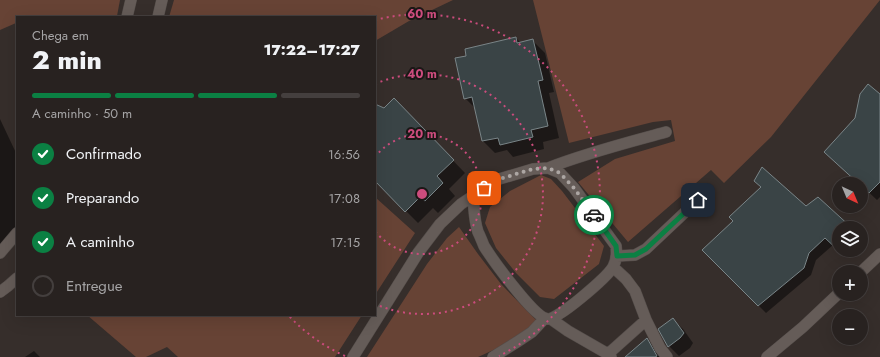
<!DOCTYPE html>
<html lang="pt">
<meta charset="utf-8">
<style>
:root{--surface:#282220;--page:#302a29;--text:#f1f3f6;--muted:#a5a4a5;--line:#443f3e;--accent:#0b8043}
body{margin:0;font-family:Jost,sans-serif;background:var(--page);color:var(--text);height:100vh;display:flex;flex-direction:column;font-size:15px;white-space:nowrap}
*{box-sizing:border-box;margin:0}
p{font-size:13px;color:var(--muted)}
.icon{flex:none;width:22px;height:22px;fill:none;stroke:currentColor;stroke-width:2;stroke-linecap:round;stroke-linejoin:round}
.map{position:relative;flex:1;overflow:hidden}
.sheet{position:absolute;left:16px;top:16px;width:360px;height:300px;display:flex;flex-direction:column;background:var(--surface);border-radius:0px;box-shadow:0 4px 16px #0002,0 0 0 1px var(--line)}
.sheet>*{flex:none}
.needle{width:26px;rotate:136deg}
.controls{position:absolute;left:832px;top:177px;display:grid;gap:8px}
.controls a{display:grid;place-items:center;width:36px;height:36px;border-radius:50%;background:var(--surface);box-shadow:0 4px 16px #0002,0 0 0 1px var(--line);font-size:20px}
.pin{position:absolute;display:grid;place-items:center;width:34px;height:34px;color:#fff;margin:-17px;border-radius:8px;box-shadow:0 2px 6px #0006}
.courier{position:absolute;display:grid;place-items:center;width:40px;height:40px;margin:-20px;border:3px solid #0b8043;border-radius:50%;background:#fff;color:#222;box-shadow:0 1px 5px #0007}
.headline em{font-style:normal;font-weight:800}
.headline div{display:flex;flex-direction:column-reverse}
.headline{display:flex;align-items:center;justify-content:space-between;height:68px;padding:0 16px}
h1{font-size:26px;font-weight:800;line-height:30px}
.bar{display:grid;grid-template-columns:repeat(4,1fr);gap:6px 4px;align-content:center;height:48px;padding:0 16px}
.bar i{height:5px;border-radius:3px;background:var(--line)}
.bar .active{background:var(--accent)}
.bar p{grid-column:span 4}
ol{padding:0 16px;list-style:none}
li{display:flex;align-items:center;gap:12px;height:44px}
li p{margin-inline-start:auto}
li .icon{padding:4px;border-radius:50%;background:var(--accent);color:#fff;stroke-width:4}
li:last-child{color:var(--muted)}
li i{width:22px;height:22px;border:2px solid var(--line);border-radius:50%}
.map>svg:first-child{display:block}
.green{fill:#674335}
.shadow{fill:#0007}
.building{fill:#3a4446;stroke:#7a8588}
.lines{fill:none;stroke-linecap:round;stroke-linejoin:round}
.minor-casing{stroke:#534c49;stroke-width:12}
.secondary-casing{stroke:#534c49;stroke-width:12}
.minor{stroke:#655c58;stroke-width:11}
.secondary{stroke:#655c58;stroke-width:11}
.done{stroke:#aca6a3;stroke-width:4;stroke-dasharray:0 7.2}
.route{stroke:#0b8043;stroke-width:5}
.ring{fill:none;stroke:#cc4c7d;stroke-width:2;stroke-dasharray:2 4}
.centre{fill:#cc4c7d;stroke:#1b1716;stroke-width:2}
.ring-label{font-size:12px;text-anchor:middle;font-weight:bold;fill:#cc4c7d;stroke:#1b1716;stroke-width:4;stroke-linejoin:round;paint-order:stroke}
</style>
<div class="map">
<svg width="880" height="357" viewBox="0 0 880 357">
<rect width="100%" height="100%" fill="#362e2b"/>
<path class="green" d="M 0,0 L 120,0 L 117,16 L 116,17 L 17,17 L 17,23 L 16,23 L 0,30 Z
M 174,0 L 453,0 L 409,21 L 375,41 L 375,17 L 169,17 Z
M 533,0 L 880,0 L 771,137 L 724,183 L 711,170 L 628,242 L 578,182 L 615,159 L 675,141 L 671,120 L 653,122 L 569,143 Z
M 541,175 L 551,179 L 562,191 L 604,246 L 599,264 L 554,299 L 540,297 L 516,273 L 496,248 L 485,223 L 490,207 L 510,191 Z
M 375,197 L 415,233 L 375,295 Z
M 459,227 L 478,254 L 501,284 L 537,321 L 509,343 L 478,357 L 367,357 L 427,264 L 447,238 Z
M 87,315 L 362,315 L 335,357 L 178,357 L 167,347 L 146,357 L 136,357 Z"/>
<path class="shadow" d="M 516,38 L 521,43 L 533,41 L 545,53 L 554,92 L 549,93 L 559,138 L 543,142 L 544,149 L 513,157 L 507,150 L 495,153 L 483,141 L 476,109 L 465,98 L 467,57 Z
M 880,94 L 880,197 L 877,200 L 861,185 L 861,184 L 860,184 Z
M 375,109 L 406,112 L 465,173 L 449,189 L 455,196 L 438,213 L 433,208 L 418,223 L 380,185 L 375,181 Z
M 0,119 L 17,155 L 17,230 L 0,252 Z
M 755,181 L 806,208 L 851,228 L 839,228 L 839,250 L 847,250 L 843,254 L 833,245 L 816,260 L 811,275 L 766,313 L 703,250 L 734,221 L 762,188 Z
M 672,319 L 683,329 L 693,343 L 690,348 L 679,356 L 669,346 Z
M 647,340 L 657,350 L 661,357 L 626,357 Z
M 34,351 L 40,357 L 25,357 Z"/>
<path class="building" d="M 516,37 L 517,43 L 533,39 L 543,80 L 538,81 L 548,126 L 531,130 L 533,137 L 500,145 L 498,138 L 482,141 L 472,97 L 464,99 L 455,58 L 466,56 L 465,49 Z
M 868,84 L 880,94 L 880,182 L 869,193 L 861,186 L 861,184 L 859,184 L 824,152 L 855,118 L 860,94 Z
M 394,98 L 454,160 L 437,176 L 443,183 L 425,201 L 420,197 L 405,212 L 375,181 L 375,104 L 384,108 Z
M 762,167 L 806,206 L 818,197 L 852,228 L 839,228 L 839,251 L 825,238 L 809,253 L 804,268 L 758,306 L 702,250 L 733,221 L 729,217 L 761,187 L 754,181 Z
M 673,318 L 684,333 L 680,338 L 668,347 L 658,329 Z
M 647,338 L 657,356 L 655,357 L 625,357 Z"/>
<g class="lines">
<g class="minor-casing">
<path id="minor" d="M 548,168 L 560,173 L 574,188 L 616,246 C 617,254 617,260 613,267 C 607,277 557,321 547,319 C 533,316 492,259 484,246 C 482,241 480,236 478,232 C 474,221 474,207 473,196 L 496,180 L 533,169 Z
M 548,168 C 586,153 626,143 666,132
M 617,256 L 635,255 L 646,249 L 698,200
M 613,267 L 626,279 L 635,291 L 646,320 L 660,348 L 667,357
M 861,272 L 880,254
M 551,319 L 568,331 L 608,354 L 611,357
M 608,354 L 646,320
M 353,357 L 418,253 L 440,224 L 461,204 L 473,196
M 493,357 L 517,342 L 532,332 L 545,318
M 767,357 L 803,327 L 839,293"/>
</g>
<g class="secondary-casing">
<path id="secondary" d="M 127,17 L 131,0
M 158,17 L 162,0
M 0,253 L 17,233
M 0,292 L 8,286 L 17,278"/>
</g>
<use href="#minor" class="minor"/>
<use href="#secondary" class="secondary"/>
</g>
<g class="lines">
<path class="done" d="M 484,188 L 496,180 L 533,169 L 548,168 L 560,173 L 574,188 L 594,215"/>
<path class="route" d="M 594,215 L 616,246 L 617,256 L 635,255 L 646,249 L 698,200"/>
</g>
<g class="ring">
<path d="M375 157A60 60 0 1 1 375 231"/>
<path d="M375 84A120 120 0 1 1 375 304"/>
<path d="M345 356A180 180 0 0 1 289 316M375 20A180 180 0 0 1 499 356"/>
</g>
<circle cx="422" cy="194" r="6" class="centre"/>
<g class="ring-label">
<text x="422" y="18">60 m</text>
<text x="422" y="78">40 m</text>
<text x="422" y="138">20 m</text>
</g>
</svg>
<div class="controls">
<a><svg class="needle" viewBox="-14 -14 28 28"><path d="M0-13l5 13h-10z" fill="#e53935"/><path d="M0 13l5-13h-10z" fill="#a5a4a5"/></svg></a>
<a><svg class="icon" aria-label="layers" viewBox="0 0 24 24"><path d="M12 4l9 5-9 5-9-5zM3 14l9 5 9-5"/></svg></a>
<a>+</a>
<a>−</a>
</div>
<div class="pin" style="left:484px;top:188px;background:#ea580c"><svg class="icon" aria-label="bag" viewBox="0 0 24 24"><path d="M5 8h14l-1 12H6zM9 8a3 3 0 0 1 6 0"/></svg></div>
<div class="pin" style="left:698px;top:200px;background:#1f2937"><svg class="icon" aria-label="home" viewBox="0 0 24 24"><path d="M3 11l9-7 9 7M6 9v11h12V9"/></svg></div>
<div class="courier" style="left:594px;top:215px"><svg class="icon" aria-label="car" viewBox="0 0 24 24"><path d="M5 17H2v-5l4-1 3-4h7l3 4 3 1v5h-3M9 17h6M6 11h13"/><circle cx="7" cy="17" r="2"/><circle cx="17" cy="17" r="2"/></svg></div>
<section class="sheet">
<div class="headline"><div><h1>2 min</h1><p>Chega em</p></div><em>17:22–17:27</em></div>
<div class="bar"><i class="active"></i><i class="active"></i><i class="active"></i><i></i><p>A caminho · 50 m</p></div>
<ol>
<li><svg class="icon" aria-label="check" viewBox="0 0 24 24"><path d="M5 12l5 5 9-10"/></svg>Confirmado<p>16:56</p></li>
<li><svg class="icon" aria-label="check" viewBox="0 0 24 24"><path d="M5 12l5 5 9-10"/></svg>Preparando<p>17:08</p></li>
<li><svg class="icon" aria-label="check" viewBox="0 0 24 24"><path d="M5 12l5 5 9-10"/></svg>A caminho<p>17:15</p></li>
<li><i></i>Entregue</li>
</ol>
</section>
</div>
